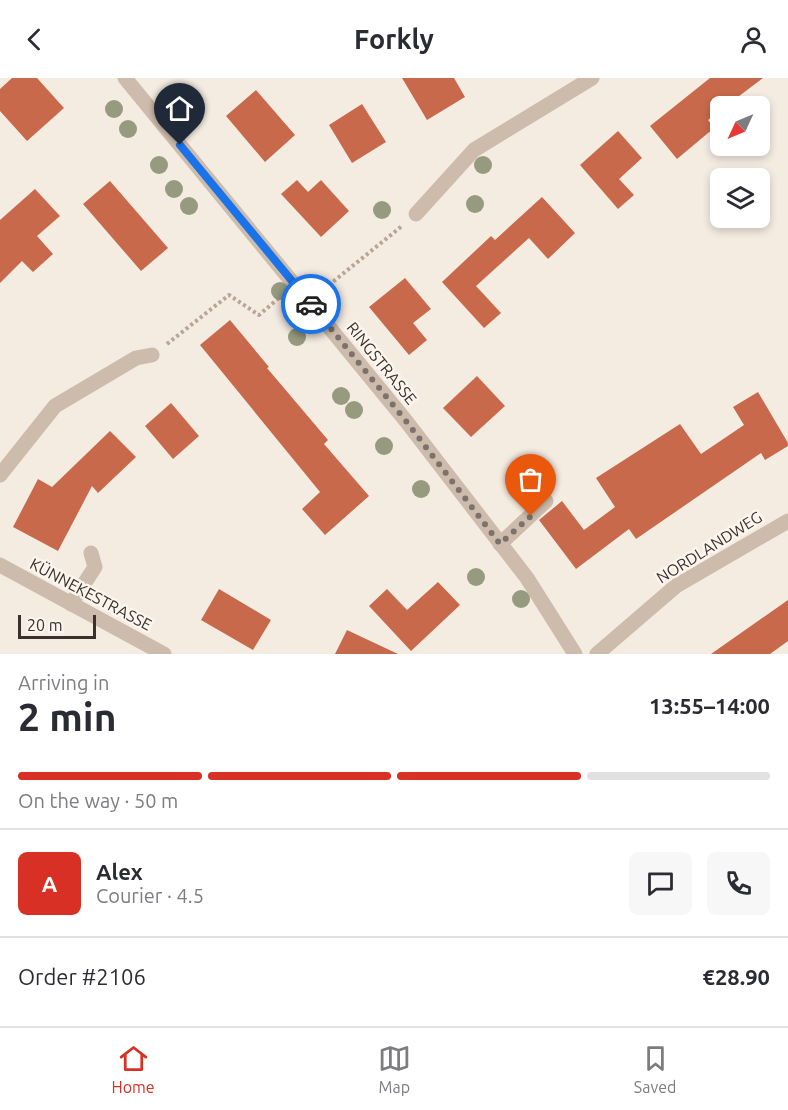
<!DOCTYPE html>
<meta charset="utf-8">
<style>
:root{--surface:#fff;--page:#f7f7f7;--text:#2b2b33;--muted:#7c7c81;--line:#e1e1e2;--accent:#d93025}
body{margin:0;font-family:Ubuntu,sans-serif;background:var(--page);color:var(--text);height:100vh;display:flex;flex-direction:column;font-size:22px;white-space:nowrap}
*{box-sizing:border-box;margin:0}
p{font-size:20px;color:var(--muted)}
.icon{flex:none;width:33px;height:33px;fill:none;stroke:currentColor;stroke-width:2;stroke-linecap:round;stroke-linejoin:round}
.map{position:relative;height:576px;overflow:hidden}
.details{display:flex;flex-direction:column;background:var(--surface);flex:1}
.details>*{flex:none}
.needle{width:39px;rotate:226deg}
.controls{position:absolute;left:710px;top:18px;display:grid;gap:12px}
.controls a{display:grid;place-items:center;width:60px;height:60px;border-radius:9px;background:var(--surface);box-shadow:0 3px 9px #0003;font-size:30px}
.scale{position:absolute;left:18px;bottom:15px;width:78px;box-sizing:border-box;padding-left:6px;border:3px solid #3b302b;border-top:0;font-size:16px;line-height:21px;white-space:nowrap;color:#3b302b;-webkit-text-stroke:4px #fbf5ee;paint-order:stroke}
.pin{position:absolute;display:grid;place-items:center;width:51px;height:51px;color:#fff;margin:-62px -26px;border-radius:50% 50% 50% 0;rotate:-45deg;box-shadow:0 0 6px #0007}
.pin .icon{rotate:45deg}
.courier{position:absolute;display:grid;place-items:center;width:60px;height:60px;margin:-30px;border:4px solid #1a73e8;border-radius:50%;background:#fff;color:#222;box-shadow:0 2px 8px #0007}
.head em{font-style:normal;font-weight:600}
.head div{display:flex;flex-direction:column-reverse}
.head{display:flex;align-items:center;justify-content:space-between;height:102px;padding:0 18px}
h1{font-size:39px;font-weight:600;line-height:45px}
.bar{display:grid;grid-template-columns:repeat(4,1fr);gap:9px 6px;align-content:center;height:72px;padding:0 18px}
.bar i{height:8px;border-radius:4px;background:var(--line)}
.bar .selected{background:var(--accent)}
.bar p{grid-column:span 4}
.line{display:flex;align-items:center;gap:15px;padding:0 18px;border-top:2px solid var(--line)}
.line div{flex:1}
.round{display:grid;place-items:center;flex:none;width:63px;height:63px;border-radius:9px;background:var(--page)}
header{display:flex;justify-content:space-between;align-items:center;height:78px;padding:0 18px;background:var(--surface);font-size:27px;font-weight:600}
.tabs{display:flex;justify-content:space-around;align-items:center;height:84px;border-top:2px solid var(--line);background:var(--surface);font-size:16px;color:var(--muted)}
.tabs a{display:grid;justify-items:center;gap:3px}
.tabs .selected{color:var(--accent)}
.map>svg:first-child{display:block}
.building{fill:#c8694b}
.lines{fill:none;stroke-linecap:round;stroke-linejoin:round}
.path{stroke:#b9a596;stroke-width:4;stroke-dasharray:3 3;stroke-linecap:butt}
.service{stroke:#cdbbac;stroke-width:15}
.minor{stroke:#cdbbac;stroke-width:15}
.tree{fill:#969b7f}
.done{stroke:#7c716b;stroke-width:6;stroke-dasharray:0 10.8}
.route{stroke:#1a73e8;stroke-width:8}
.labels{text-anchor:middle;dominant-baseline:central;stroke-width:5;stroke-linejoin:round;paint-order:stroke}
.street-label{font-size:16px;fill:#3b302b;stroke:#fbf5ee}
</style>
<header><svg class="icon" aria-label="back" viewBox="0 0 24 24"><path d="M15 5l-7 7 7 7"/></svg>Forkly<svg class="icon" aria-label="person" viewBox="0 0 24 24"><circle cx="12" cy="8" r="4"/><path d="M4 21q1-7 8-7t8 7"/></svg></header>
<div class="map">
<svg width="788" height="576" viewBox="0 0 788 576">
<rect width="100%" height="100%" fill="#f4ebe1"/>
<path class="building" d="M 12,0 L 37,0 L 64,30 L 27,63 L 0,33 L 0,11 Z
M 402,0 L 454,0 L 465,19 L 427,42 Z
M 710,0 L 763,0 L 726,28 L 720,28 L 720,33 L 708,42 L 714,50 L 677,81 L 650,48 Z
M 256,12 L 295,57 L 265,84 L 226,38 Z
M 362,26 L 386,64 L 352,85 L 329,47 Z
M 618,53 L 642,80 L 619,101 L 634,117 L 618,131 L 580,87 Z
M 297,102 L 308,114 L 321,102 L 349,133 L 321,159 L 281,116 Z
M 110,103 L 168,170 L 141,193 L 83,126 Z
M 35,111 L 60,138 L 37,158 L 53,176 L 33,194 L 22,183 L 0,205 L 0,142 Z
M 542,119 L 575,155 L 548,181 L 529,160 L 476,208 L 501,235 L 484,250 L 442,204 L 491,158 L 495,162 Z
M 405,200 L 431,231 L 413,245 L 427,262 L 409,277 L 369,229 Z
M 230,242 L 269,289 L 267,290 L 328,362 L 324,366 L 369,418 L 325,457 L 302,431 L 320,414 L 200,267 Z
M 477,298 L 505,328 L 471,359 L 443,330 Z
M 758,314 L 788,365 L 788,368 L 765,382 L 761,375 L 636,461 L 629,451 L 576,491 L 539,442 L 562,423 L 584,452 L 615,429 L 596,400 L 680,346 L 701,376 L 744,347 L 733,329 Z
M 171,325 L 199,358 L 173,381 L 145,348 Z
M 110,353 L 136,379 L 98,415 L 92,408 L 58,473 L 13,449 L 38,401 L 52,409 Z
M 438,504 L 460,527 L 411,573 L 369,528 L 387,511 L 407,532 Z
M 219,511 L 271,542 L 253,572 L 201,542 Z
M 788,522 L 788,563 L 770,576 L 711,576 Z
M 347,552 L 398,576 L 335,576 Z"/>
<g class="lines">
<path class="path" d="M 324,211 L 402,148
M 167,266 L 229,217 L 259,237 L 280,219"/>
<path class="service" d="M 500,466 L 546,423
M 71,526 L 95,489 L 91,475"/>
<path class="minor" d="M 125,0 L 406,343 L 527,500 L 575,576
M 416,136 L 474,72 L 592,0
M 0,397 L 55,328 L 136,280 L 152,277
M 0,487 L 164,576
M 597,576 L 676,508 L 788,443"/>
</g>
<g class="tree">
<circle cx="114" cy="31" r="9"/>
<circle cx="128" cy="51" r="9"/>
<circle cx="159" cy="87" r="9"/>
<circle cx="483" cy="87" r="9"/>
<circle cx="174" cy="111" r="9"/>
<circle cx="475" cy="126" r="9"/>
<circle cx="189" cy="128" r="9"/>
<circle cx="382" cy="132" r="9"/>
<circle cx="280" cy="213" r="9"/>
<circle cx="297" cy="259" r="9"/>
<circle cx="341" cy="318" r="9"/>
<circle cx="354" cy="332" r="9"/>
<circle cx="384" cy="368" r="9"/>
<circle cx="421" cy="411" r="9"/>
<circle cx="476" cy="499" r="9"/>
<circle cx="521" cy="521" r="9"/>
</g>
<g class="lines">
<path class="done" d="M 311,226 L 406,343 L 500,466 L 531,438"/>
<path class="route" d="M 180,67 L 311,226"/>
</g>
<g class="labels">
<g class="street-label">
<text transform="translate(382 285) rotate(51)">RINGSTRASSE</text>
<text transform="translate(709 469) rotate(-32)">NORDLANDWEG</text>
<text transform="translate(91 516) rotate(28)">KÜNNEKESTRASSE</text>
</g>
</g>
</svg>
<div class="controls">
<a><svg class="needle" viewBox="-14 -14 28 28"><path d="M0-13l5 13h-10z" fill="#e53935"/><path d="M0 13l5-13h-10z" fill="#7c7c81"/></svg></a>
<a><svg class="icon" aria-label="layers" viewBox="0 0 24 24"><path d="M12 4l9 5-9 5-9-5zM3 14l9 5 9-5"/></svg></a>
</div>
<div class="scale">20 m</div>
<div class="pin" style="left:531px;top:438px;background:#ea580c"><svg class="icon" aria-label="bag" viewBox="0 0 24 24"><path d="M5 8h14l-1 12H6zM9 8a3 3 0 0 1 6 0"/></svg></div>
<div class="pin" style="left:180px;top:67px;background:#1f2937"><svg class="icon" aria-label="home" viewBox="0 0 24 24"><path d="M3 11l9-7 9 7M6 9v11h12V9"/></svg></div>
<div class="courier" style="left:311px;top:226px"><svg class="icon" aria-label="car" viewBox="0 0 24 24"><path d="M5 17H2v-5l4-1 3-4h7l3 4 3 1v5h-3M9 17h6M6 11h13"/><circle cx="7" cy="17" r="2"/><circle cx="17" cy="17" r="2"/></svg></div>
</div>
<section class="details">
<div class="head"><div><h1>2 min</h1><p>Arriving in</p></div><em>13:55–14:00</em></div>
<div class="bar"><i class="selected"></i><i class="selected"></i><i class="selected"></i><i></i><p>On the way · 50 m</p></div>
<div class="line" style="height:108px"><b class="round" style="background:var(--accent);color:#fff">A</b><div><b>Alex</b><p>Courier · 4.5</p></div><a class="round"><svg class="icon" aria-label="chat" viewBox="0 0 24 24"><path d="M4 5h16v11H9l-5 4z"/></svg></a><a class="round"><svg class="icon" aria-label="phone" viewBox="0 0 24 24"><path d="M5 4h4l2 5-3 2q2 4 5 5l2-3 5 2v4C11 20 4 13 5 4z"/></svg></a></div>
<div class="line" style="height:78px"><div>Order #2106</div><b>€28.90</b></div>
</section>
<nav class="tabs">
<a class="selected"><svg class="icon" aria-label="home" viewBox="0 0 24 24"><path d="M3 11l9-7 9 7M6 9v11h12V9"/></svg>Home</a>
<a><svg class="icon" aria-label="map" viewBox="0 0 24 24"><path d="M3 6l6-2 6 2 6-2v14l-6 2-6-2-6 2zM9 4v14M15 6v14"/></svg>Map</a>
<a><svg class="icon" aria-label="saved" viewBox="0 0 24 24"><path d="M7 4h10v16l-5-4-5 4z"/></svg>Saved</a>
</nav>
